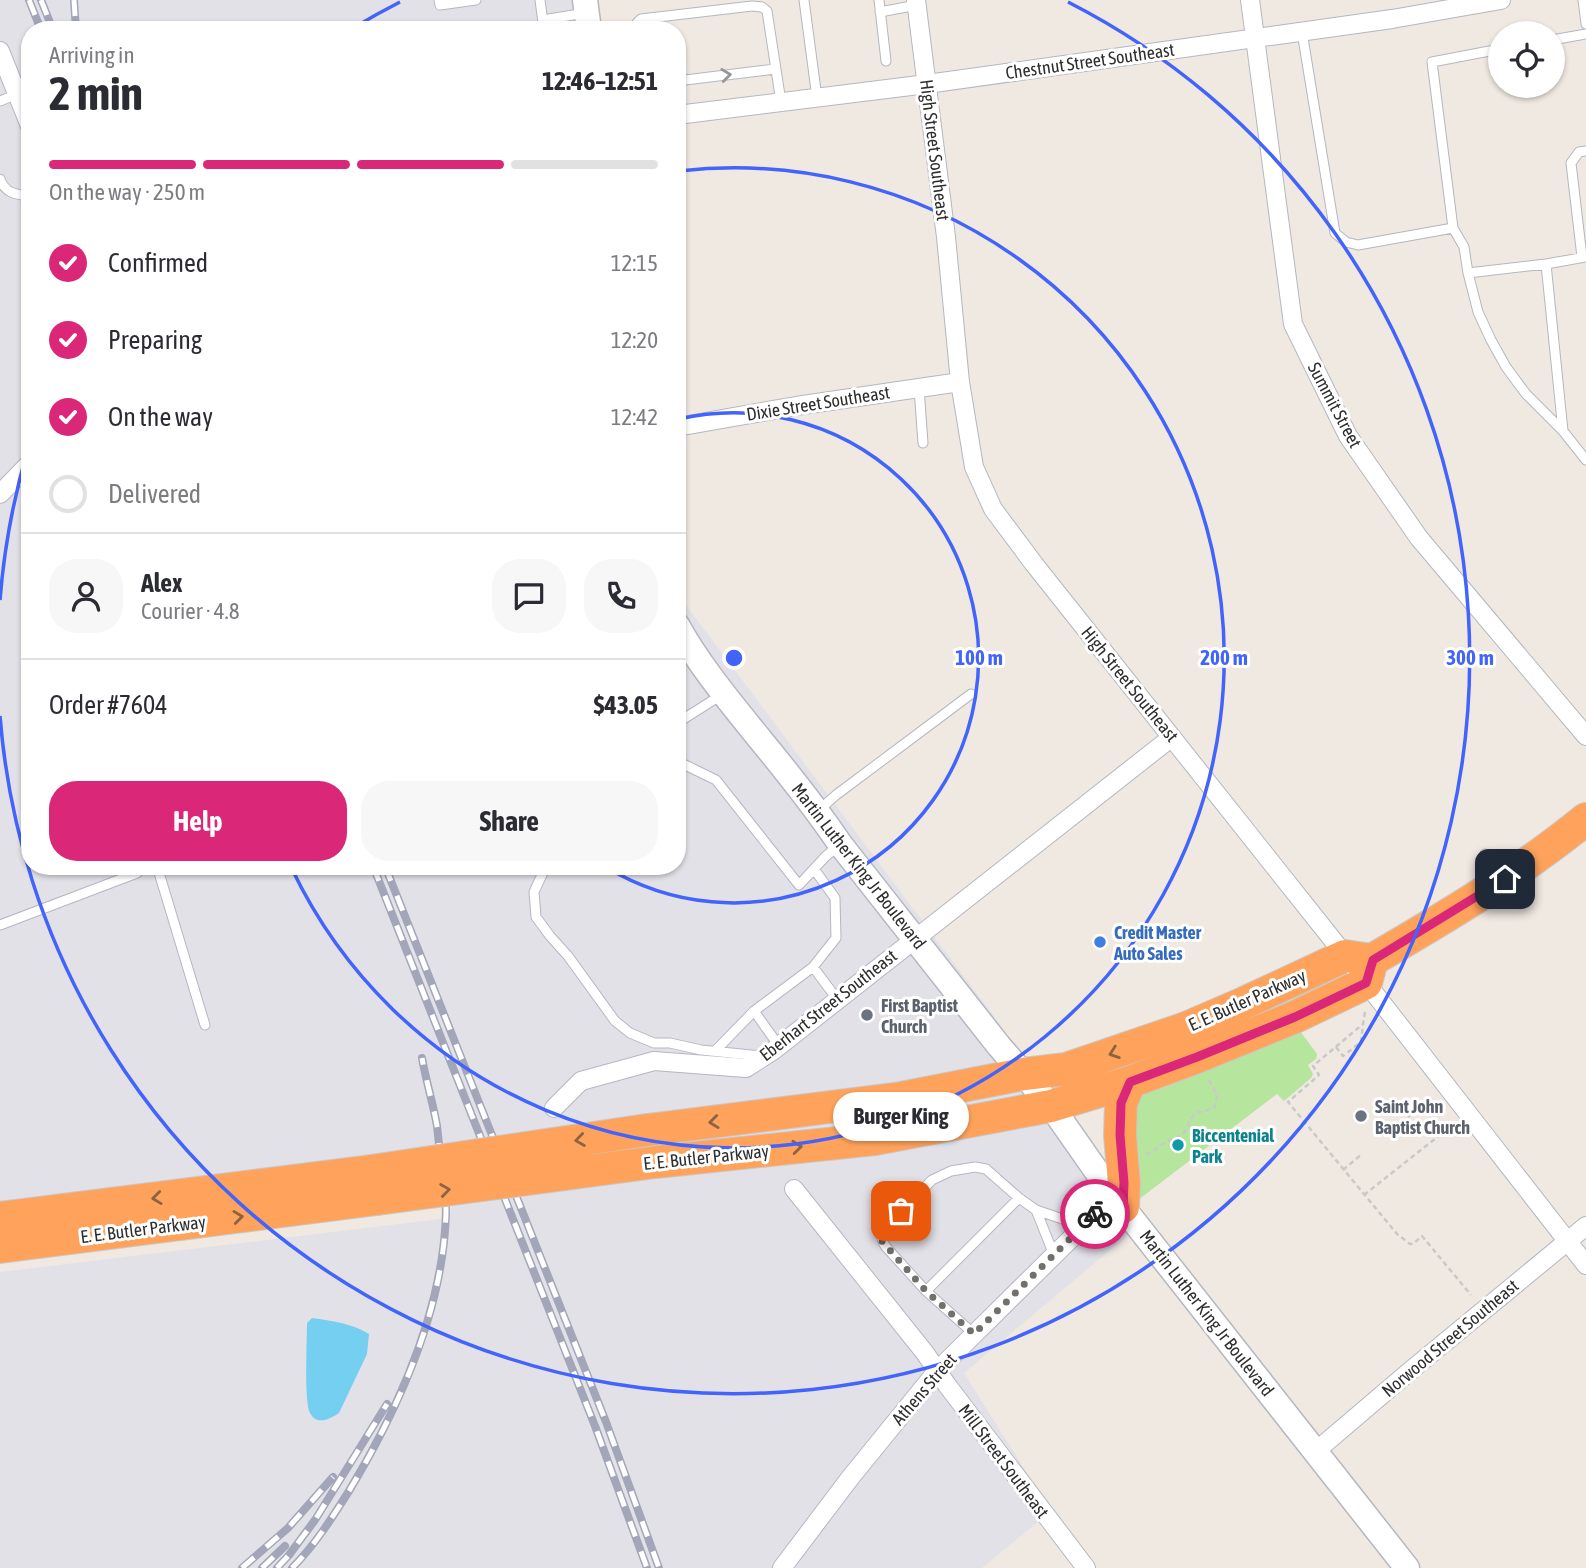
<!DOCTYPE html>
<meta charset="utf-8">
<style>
:root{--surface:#fff;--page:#f7f7f7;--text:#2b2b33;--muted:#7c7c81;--line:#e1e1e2;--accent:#db2777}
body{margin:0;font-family:"Asap Condensed",sans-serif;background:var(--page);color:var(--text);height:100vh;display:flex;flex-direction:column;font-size:26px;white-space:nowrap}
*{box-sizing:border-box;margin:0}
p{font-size:23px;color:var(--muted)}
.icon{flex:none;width:38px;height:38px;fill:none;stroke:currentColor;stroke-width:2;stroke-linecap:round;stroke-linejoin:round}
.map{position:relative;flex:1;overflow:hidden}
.details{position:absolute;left:21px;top:21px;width:665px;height:854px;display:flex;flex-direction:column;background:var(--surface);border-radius:28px;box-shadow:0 2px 5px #0004}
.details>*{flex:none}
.controls{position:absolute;left:1488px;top:21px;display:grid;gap:14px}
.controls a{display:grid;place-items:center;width:77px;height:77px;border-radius:50%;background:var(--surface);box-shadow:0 2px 5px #0004;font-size:35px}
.pin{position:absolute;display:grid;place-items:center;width:60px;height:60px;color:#fff;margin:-30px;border-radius:14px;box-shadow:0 4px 10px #0006}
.courier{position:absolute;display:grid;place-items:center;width:70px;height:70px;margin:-35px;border:5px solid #db2777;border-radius:50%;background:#fff;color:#222;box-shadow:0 2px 9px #0007}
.bubble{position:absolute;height:49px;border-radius:24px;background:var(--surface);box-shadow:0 2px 5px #0004;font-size:23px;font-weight:700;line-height:49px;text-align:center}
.head em{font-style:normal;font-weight:700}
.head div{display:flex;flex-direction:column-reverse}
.head{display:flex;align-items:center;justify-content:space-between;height:119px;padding:0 28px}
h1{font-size:46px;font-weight:700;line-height:52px}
.bar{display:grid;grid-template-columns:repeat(4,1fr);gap:10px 7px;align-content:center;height:84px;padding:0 28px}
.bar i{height:9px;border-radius:5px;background:var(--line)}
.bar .on{background:var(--accent)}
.bar p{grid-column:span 4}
.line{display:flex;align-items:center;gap:18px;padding:0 28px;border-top:2px solid var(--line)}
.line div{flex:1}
.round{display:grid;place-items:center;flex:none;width:74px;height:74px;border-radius:28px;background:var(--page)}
ol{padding:0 28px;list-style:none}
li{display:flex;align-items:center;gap:21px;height:77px}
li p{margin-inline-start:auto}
li .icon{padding:7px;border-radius:50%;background:var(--accent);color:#fff;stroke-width:4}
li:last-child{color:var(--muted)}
li i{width:38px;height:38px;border:4px solid var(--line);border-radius:50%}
.cta{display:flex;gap:14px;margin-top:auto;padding:14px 28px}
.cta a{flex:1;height:80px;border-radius:28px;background:var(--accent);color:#fff;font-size:28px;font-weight:700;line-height:80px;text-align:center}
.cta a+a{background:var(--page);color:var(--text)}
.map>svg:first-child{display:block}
.industrial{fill:#e3e1e8}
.green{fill:#b6e59e}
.water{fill:#75cff0}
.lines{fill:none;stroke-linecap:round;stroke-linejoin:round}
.lane-casing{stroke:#b4b7c1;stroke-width:11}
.street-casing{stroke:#b4b7c1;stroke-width:20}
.secondary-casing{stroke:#b4b7c1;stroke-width:27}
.highway-casing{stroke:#c9c9c9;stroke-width:34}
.path{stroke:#c9c9c9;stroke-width:2.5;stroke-dasharray:5 3.5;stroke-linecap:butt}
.lane{stroke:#fff;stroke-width:9}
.street{stroke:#fff;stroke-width:18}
.secondary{stroke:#fff;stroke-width:24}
.highway{stroke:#ffa35c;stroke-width:32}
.rail-casing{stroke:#a3a6b8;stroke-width:8}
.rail{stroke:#fff;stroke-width:5;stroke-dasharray:16;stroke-linecap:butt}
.highway-bridge-casing{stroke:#c9c9c9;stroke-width:34;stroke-linecap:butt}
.highway-bridge{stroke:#ffa35c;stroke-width:32}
.oneway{stroke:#969696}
.oneway2{stroke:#8c6343}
.done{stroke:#726f6d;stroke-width:7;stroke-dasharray:0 12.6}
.route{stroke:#db2777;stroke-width:9}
.ring{fill:none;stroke:#4264fb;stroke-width:3.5}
.shop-dot{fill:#3f7fe0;stroke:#fff;stroke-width:2.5}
.worship-dot{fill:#6b7280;stroke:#fff;stroke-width:2.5}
.culture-dot{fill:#0f9aa8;stroke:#fff;stroke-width:2.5}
.labels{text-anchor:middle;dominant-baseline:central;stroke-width:6;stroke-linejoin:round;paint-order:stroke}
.street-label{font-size:18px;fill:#2e2e2e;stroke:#fff}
.shop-label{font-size:18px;font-weight:bold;fill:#366cbe;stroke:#fff;text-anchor:start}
.worship-label{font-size:18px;font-weight:bold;fill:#5b616d;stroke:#fff;text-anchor:start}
.culture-label{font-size:18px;font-weight:bold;fill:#0d838f;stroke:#fff;text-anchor:start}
.centre{fill:#4264fb;stroke:#fff;stroke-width:3.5}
.ring-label{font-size:21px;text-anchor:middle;font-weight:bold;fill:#4264fb;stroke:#fff;stroke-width:6;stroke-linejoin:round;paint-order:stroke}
</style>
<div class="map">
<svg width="1586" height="1568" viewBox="0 0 1586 1568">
<rect width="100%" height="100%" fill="#efe9e1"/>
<path class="industrial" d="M 0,0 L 591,0 L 596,30 L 30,30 L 30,866 L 677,866 L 677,593 L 992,1014 L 1125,1204 L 1141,1224 L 964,1373 L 1051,1511 L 982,1568 L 0,1568 L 0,1272 L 449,1218 L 458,1180 L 0,1236 Z"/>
<path class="green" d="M 1297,1027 L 1317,1054 L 1316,1059 L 1308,1065 L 1313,1074 L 1311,1078 L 1284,1101 L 1277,1094 L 1138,1200 L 1132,1100 L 1138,1091 Z"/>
<path class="water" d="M 312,1318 C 332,1321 351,1323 369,1334 L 367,1354 L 339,1413 C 330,1419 317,1426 310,1413 C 304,1401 307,1340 307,1323 Z"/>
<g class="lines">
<g class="lane-casing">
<path id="lane" d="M 439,0 L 440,5 L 476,0
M 540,0 L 544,30
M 804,0 L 817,98
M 879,0 L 886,61
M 1583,0 L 1586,24
M 880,12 L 917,5
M 543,20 L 585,13
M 636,30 L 637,23 L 641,19 L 752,6 L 762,7 L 767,11 L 781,102
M 1302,32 L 1335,233 L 1346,242 L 1358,245 L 1453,228
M 1552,40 L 1586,34
M 1500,49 L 1432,62 L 1453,228 L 1464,247 L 1468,273 L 1478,312 L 1491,340 L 1506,367 L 1526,394 L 1563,431 L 1586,460
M 677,81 L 775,69
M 0,101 L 17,94
M 0,179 C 5,193 16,195 30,196
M 1582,257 L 1571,163 L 1579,152 L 1586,151
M 1546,264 L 1563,431
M 1468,273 L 1546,264 L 1586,257
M 919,388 L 923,443
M 677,723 L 723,694
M 677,761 L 716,780 L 799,885 L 825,857 L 839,845
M 819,810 L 836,795 L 971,694
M 1485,854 L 1502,875
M 157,866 L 205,1025
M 546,866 L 534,892 L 536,917 L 550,936 L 568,956 L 615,1021 L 630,1033 L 654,1043 L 670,1043 L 701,1050 L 761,1056
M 0,925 L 137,873 L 142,866
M 813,967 L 837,999
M 754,1011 L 813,967 L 836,938 L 835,898 L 814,869
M 715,1051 L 754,1011 L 779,1046
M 1036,1210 L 1054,1255
M 926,1291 L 886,1247 C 881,1240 881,1236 884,1229 L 932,1180 L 951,1171 L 975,1167 L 986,1169 L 1019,1198 L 1036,1210 L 1083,1226
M 974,1334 L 926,1291 L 1019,1198"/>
</g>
<g class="street-casing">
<path id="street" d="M 916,0 L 946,237 L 960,382 L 974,467 L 993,509 L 1034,564 L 1336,944 L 1586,1265
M 1250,0 L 1293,324 L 1348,436 L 1419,538 L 1586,736
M 0,51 L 30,126
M 677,115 L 927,84 L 1392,19 L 1501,0
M 677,427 L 796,406 L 960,382
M 0,494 L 30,463
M 554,1108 L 581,1081 L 654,1061 L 746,1068 L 774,1050 L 1172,737
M 794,1189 L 925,1353 L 947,1385 L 1086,1568
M 1316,1451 L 1410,1371 L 1586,1226
M 782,1568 L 850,1478 L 937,1371 L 1114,1196"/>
</g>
<g class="secondary-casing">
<path id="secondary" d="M 585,0 L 589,30
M 677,625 C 699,665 730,702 759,738 C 787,772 815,807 840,844 L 999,1046 L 1051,1106 L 1114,1196 L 1407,1568"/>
</g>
<g class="highway-casing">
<path id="highway" d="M 647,1130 L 901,1098 L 1024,1074 L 1066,1069 L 1078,1065 L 1186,1028 L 1244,1003 L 1345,956 L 1372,960 C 1446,917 1520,873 1586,819
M 656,1162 L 875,1139 L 1051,1106 L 1130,1082 L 1197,1057 L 1295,1017 L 1366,983 L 1372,960
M 1123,1207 L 1124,1183 L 1120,1135 L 1121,1103 L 1130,1082
M 0,1218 L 371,1171
M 0,1247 L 377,1199"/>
</g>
<path class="path" d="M 1365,1012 L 1363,1024 L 1313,1066 L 1319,1075 L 1288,1102 L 1397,1234 L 1410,1244 L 1413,1244 L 1422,1236 L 1471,1295
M 1336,1047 L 1343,1056 L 1361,1042 L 1363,1024
M 1408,1117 L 1433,1097
M 1146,1154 C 1155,1152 1158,1146 1166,1142 C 1173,1139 1181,1137 1186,1130 C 1189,1125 1189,1119 1194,1115 C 1200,1110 1208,1112 1215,1106 L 1217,1095 L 1208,1078
M 1343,1170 L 1362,1154
M 1364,1195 L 1455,1123"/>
<use href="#lane" class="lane"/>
<use href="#street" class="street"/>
<use href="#secondary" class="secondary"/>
<use href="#highway" class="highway"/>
<g class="rail-casing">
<path id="rail" d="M 29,0 L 41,30
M 41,0 L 53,30
M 74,0 L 76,30
M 373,866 L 595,1426 L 647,1568
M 385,866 L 606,1422 L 659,1568
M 242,1568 L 288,1528 L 333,1477
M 262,1568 L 285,1546
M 277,1568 L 289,1555 L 315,1520 L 387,1404
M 292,1568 C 315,1545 332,1518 349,1491 C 399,1408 444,1309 446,1211 C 446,1199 443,1186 442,1174 C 440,1158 439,1142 437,1126 C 433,1103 426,1081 422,1058"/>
</g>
<use href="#rail" class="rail"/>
<g class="highway-bridge-casing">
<path id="highway-bridge" d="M 371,1171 L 647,1130
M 377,1199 L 656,1162"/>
</g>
<use href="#highway-bridge" class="highway-bridge"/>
</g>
<defs><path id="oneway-chevron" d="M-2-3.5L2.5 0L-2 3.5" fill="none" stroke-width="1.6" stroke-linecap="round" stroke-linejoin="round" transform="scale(1.75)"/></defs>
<use class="oneway" href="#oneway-chevron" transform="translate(726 75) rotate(-7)"/>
<g class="oneway2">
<use href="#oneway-chevron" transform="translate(1114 1053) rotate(161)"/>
<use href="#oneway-chevron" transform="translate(714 1122) rotate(173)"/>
<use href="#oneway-chevron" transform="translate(580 1140) rotate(172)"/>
<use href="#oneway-chevron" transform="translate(797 1147) rotate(-6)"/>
<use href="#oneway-chevron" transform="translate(445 1190) rotate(-8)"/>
<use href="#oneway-chevron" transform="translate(157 1198) rotate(173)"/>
<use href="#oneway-chevron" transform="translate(238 1217) rotate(-7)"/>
</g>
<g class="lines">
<path class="done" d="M 901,1211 L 884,1229 L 881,1240 L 926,1291 L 974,1334 L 1095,1214"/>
<path class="route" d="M 1095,1214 L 1114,1196 L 1123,1207 L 1124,1183 L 1120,1135 L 1121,1103 L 1130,1082 L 1197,1057 L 1295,1017 L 1366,983 L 1373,960 L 1505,879"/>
</g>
<g class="ring">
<path d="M679 419A245 245 0 1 1 606 867"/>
<path d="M679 171A490 490 0 1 1 292 869"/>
<path d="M0 600A736 736 0 0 1 28 449M355 27A736 736 0 0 1 400 2M1068 2A736 736 0 1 1 0 716"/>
</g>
<circle class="shop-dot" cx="1100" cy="942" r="7"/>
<g class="worship-dot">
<circle cx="867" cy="1015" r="7"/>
<circle cx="1361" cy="1116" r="7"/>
</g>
<circle class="culture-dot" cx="1178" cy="1145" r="7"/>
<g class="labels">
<g class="street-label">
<text transform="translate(1090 61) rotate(-8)">Chestnut Street Southeast</text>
<text transform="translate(935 150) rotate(83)">High Street Southeast</text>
<text transform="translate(818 403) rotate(-9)">Dixie Street Southeast</text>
<text transform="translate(1335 405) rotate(62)">Summit Street</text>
<text transform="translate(1130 684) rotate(51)">High Street Southeast</text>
<text transform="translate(859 866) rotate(52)">Martin Luther King Jr Boulevard</text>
<text transform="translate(1247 1000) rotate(-24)">E. E. Butler Parkway</text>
<text transform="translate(828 1005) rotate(-38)">Eberhart Street Southeast</text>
<text transform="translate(706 1157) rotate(-6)">E. E. Butler Parkway</text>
<text transform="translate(143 1229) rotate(-7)">E. E. Butler Parkway</text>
<text transform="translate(1207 1313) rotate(52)">Martin Luther King Jr Boulevard</text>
<text transform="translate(1450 1338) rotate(-40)">Norwood Street Southeast</text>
<text transform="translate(924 1389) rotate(-49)">Athens Street</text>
<text transform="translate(1004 1461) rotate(53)">Mill Street Southeast</text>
</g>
<g class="shop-label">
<text x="1114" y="932">Credit Master<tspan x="1114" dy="21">Auto Sales</tspan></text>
</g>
<g class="worship-label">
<text x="881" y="1005">First Baptist<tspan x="881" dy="21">Church</tspan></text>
<text x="1375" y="1106">Saint John<tspan x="1375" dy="21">Baptist Church</tspan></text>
</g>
<g class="culture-label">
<text x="1192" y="1135">Biccentenial<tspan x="1192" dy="21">Park</tspan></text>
</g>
</g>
<circle cx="734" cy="658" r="10" class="centre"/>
<g class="ring-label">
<text x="979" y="665">100 m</text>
<text x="1224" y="665">200 m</text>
<text x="1470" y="665">300 m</text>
</g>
</svg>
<div class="controls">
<a><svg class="icon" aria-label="locate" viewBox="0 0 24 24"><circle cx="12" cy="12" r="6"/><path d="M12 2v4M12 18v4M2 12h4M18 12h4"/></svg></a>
</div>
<div class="pin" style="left:901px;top:1211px;background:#ea580c"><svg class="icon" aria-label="bag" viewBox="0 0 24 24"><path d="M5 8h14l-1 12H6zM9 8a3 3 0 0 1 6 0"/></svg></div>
<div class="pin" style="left:1505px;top:879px;background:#1f2937"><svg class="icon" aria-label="home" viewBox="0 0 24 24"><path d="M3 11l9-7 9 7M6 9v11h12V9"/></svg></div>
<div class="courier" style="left:1095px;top:1214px"><svg class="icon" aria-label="bike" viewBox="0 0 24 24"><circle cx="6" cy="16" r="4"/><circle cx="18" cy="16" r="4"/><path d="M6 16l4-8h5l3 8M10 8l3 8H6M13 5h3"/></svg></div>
<div class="bubble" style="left:833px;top:1092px;width:136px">Burger King</div>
<section class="details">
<div class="head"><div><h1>2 min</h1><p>Arriving in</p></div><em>12:46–12:51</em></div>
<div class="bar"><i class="on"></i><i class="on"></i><i class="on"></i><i></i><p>On the way · 250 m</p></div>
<ol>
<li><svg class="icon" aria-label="check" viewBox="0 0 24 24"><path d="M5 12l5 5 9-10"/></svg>Confirmed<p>12:15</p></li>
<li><svg class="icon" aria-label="check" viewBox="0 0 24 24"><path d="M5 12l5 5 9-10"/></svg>Preparing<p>12:20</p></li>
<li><svg class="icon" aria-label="check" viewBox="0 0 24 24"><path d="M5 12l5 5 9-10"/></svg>On the way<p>12:42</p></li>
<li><i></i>Delivered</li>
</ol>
<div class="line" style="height:126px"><a class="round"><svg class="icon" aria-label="person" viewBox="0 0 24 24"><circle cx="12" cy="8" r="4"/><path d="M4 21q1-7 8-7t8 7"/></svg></a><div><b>Alex</b><p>Courier · 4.8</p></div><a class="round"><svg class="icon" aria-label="chat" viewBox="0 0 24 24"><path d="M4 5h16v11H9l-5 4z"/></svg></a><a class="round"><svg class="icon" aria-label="phone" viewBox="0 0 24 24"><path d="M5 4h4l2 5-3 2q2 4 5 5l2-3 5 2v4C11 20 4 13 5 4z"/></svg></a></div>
<div class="line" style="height:91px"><div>Order #7604</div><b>$43.05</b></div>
<div class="cta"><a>Help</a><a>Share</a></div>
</section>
</div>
